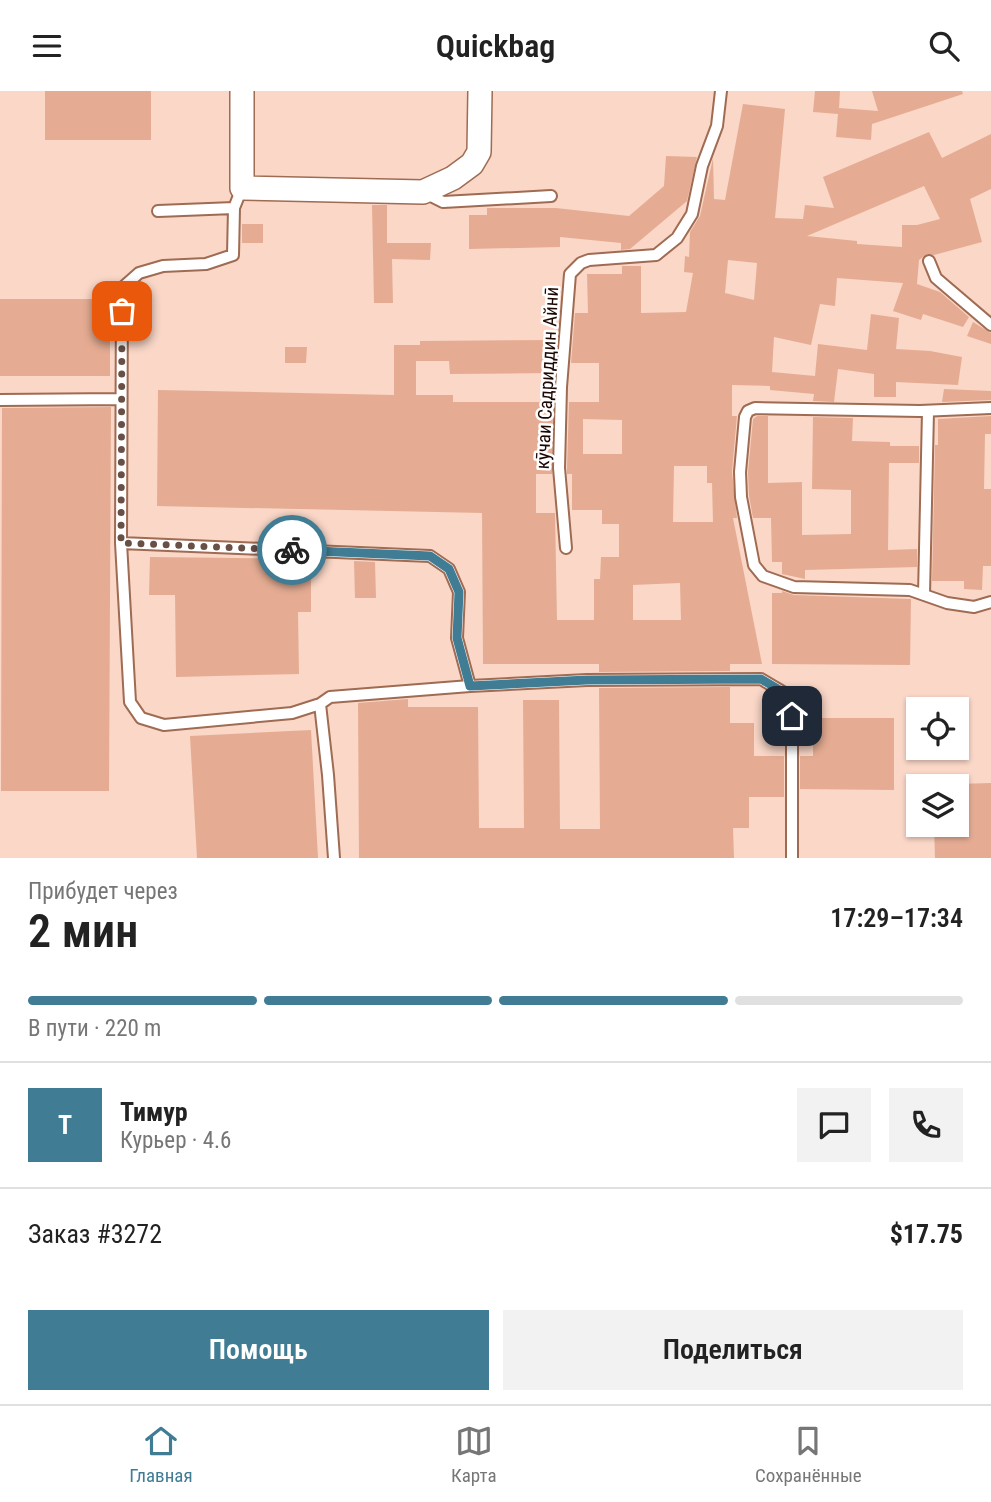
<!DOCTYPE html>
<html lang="ru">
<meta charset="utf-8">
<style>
:root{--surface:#fff;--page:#f2f2f2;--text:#222;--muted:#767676;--line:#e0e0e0;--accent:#407d94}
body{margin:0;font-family:"Roboto Condensed",sans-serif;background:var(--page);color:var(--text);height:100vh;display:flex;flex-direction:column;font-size:26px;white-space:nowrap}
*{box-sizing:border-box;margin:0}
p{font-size:23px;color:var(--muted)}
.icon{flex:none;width:38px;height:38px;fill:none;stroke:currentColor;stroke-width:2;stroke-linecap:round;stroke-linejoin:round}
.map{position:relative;height:767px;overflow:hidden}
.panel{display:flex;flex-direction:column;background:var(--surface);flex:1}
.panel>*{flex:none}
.fabs{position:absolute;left:906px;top:606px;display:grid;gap:14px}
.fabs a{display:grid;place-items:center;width:63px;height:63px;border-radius:0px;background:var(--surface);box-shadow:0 2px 5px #0004;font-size:35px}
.pin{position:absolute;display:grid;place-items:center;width:60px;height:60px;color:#fff;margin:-30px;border-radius:14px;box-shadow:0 4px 10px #0006}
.courier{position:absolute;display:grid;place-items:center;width:70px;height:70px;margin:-35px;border:5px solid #407d94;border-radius:50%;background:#fff;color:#222;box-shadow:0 2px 9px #0007}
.head em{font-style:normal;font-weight:600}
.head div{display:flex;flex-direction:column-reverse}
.head{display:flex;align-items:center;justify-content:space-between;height:119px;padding:0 28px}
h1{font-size:46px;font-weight:600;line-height:52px}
.bar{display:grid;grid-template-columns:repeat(4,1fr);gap:10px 7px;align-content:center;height:84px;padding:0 28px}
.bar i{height:9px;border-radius:5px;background:var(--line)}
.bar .current{background:var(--accent)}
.bar p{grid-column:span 4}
.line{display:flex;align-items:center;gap:18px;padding:0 28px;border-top:2px solid var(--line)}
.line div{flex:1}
.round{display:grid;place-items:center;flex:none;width:74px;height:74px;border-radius:0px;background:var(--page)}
.cta{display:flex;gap:14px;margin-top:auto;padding:14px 28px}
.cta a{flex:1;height:80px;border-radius:0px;background:var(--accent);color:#fff;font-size:28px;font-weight:600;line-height:80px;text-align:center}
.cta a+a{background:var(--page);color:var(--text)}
header{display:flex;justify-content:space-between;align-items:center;height:91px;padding:0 28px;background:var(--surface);font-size:32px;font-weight:600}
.tab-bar{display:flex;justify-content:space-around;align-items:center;height:98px;border-top:2px solid var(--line);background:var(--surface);font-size:19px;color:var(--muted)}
.tab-bar a{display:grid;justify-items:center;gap:4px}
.tab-bar .current{color:var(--accent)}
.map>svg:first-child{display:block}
.building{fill:#e5ac93;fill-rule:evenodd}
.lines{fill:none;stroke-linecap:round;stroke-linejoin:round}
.service-casing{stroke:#9f6b53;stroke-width:14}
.minor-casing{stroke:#9f6b53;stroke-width:26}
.service{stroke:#fff;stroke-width:10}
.minor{stroke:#fff;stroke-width:23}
.done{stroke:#695047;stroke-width:7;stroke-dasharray:0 12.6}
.route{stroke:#407d94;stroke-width:9}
.labels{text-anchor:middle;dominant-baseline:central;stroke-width:5;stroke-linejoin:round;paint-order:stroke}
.street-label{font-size:19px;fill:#1b0802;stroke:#fff}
</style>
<header><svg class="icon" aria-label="menu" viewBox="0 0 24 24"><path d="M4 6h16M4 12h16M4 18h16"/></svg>Quickbag<svg class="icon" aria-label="search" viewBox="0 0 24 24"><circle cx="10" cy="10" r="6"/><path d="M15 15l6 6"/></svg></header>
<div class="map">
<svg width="991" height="767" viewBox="0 0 991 767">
<rect width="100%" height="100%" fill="#fad7c7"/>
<path class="building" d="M 45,0 L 151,0 L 151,49 L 45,49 Z
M 815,0 L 840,0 L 839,17 L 878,20 L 872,0 L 962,0 L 963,3 L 872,33 L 871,49 L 836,46 L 838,23 L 813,21 Z
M 743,13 L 785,18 L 775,127 L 803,128 L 805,114 L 834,117 L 823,86 L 929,41 L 942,67 L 991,43 L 991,98 L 970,108 L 982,151 L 934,164 L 927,163 L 919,169 L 917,193 L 940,201 L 969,226 L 963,236 L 923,223 L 921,229 L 893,220 L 903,192 L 837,187 L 835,215 L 820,213 L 811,254 L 774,246 L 772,281 L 815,285 L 818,253 L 867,259 L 871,223 L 899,227 L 896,258 L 930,260 L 962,266 L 958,294 L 896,291 L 896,306 L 874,306 L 874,283 L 838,278 L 834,311 L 813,310 L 814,303 L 770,299 L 770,295 L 732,294 L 732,325 L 737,325 L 732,381 L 737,427 L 733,427 L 762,573 L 730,573 L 730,580 L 599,581 L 599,573 L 483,573 L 482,422 L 157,415 L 158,299 L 394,304 L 394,254 L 420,254 L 420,250 L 557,249 L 555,272 L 549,272 L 549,282 L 450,283 L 449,270 L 416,270 L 416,304 L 453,304 L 453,311 L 553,311 L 552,383 L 536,383 L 536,422 L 555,422 L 557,529 L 594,529 L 594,488 L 600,488 L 601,466 L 619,466 L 619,433 L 602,433 L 602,419 L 572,419 L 572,383 L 567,383 L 567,377 L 569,311 L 599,311 L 599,272 L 571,272 L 575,222 L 588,222 L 587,183 L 622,183 L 622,175 L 641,175 L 641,222 L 686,221 L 693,182 L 684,181 L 685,165 L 689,166 L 690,141 L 700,125 L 713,67 L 714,108 L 725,109 ZM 924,95 L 940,128 L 917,134 L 902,134 L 902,156 L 857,153 L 857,150 L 807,145 ZM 728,169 L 757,172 L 754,209 L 725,202 ZM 583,328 L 622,329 L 622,363 L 583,363 ZM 674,375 L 707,375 L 707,392 L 712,392 L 713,431 L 673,431 ZM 680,492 L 681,529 L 633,529 L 633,494 Z
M 666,65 L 697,66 L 687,110 L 630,158 L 621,159 L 621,152 L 560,146 L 560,156 L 469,158 L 469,124 L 487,124 L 487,117 L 556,117 L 629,125 L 664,95 Z
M 372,114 L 387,114 L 387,152 L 431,152 L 430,169 L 392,168 L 393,212 L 374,212 Z
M 242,133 L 263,133 L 263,152 L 242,152 Z
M 0,208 L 110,208 L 110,285 L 0,285 Z
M 973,231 L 991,242 L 991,253 L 967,245 Z
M 285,256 L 307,256 L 306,272 L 285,272 Z
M 944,298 L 991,300 L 991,309 L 942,311 Z
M 111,316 L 109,700 L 1,700 L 2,317 Z
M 757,325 L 768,325 L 768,392 L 802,391 L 802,444 L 851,443 L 851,399 L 812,398 L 813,326 L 853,327 L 852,350 L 890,351 L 890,355 L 919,355 L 919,372 L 889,372 L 888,459 L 917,458 L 917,476 L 805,479 L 805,488 L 782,483 L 782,471 L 772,471 L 771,427 L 753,427 L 749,405 L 748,381 L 753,328 Z
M 991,325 L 991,343 L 985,343 L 984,398 L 991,398 L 991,475 L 983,475 L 982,499 L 964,498 L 964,490 L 932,490 L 935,354 L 938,354 L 938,328 Z
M 150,466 L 311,468 L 311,521 L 298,521 L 299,583 L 176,586 L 175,504 L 149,504 Z
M 354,470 L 375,471 L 376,507 L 355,507 Z
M 782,500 L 794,504 L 911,508 L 910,574 L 772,573 L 772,502 L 782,502 Z
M 730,596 L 730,632 L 754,632 L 754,665 L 784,665 L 784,706 L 749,706 L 749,737 L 733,737 L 734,767 L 359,767 L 358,612 L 408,608 L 408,616 L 478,616 L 479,737 L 524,737 L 523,609 L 559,609 L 560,738 L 600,738 L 599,597 Z
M 813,627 L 894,627 L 894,699 L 800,698 L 800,665 L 813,665 Z
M 311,639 L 318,767 L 197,767 L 190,645 Z
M 991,692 L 991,767 L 935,767 L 934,733 L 957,733 L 957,693 Z"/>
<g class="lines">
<g class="service-casing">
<path id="service" d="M 242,97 L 234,117 L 233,164 L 206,173 L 163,175 L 139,182 L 122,197 L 121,452 L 130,611 L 141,627 L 164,634 L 292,622 L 320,613 L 330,606 L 470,595
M 425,102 L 443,111 L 551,105
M 158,120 L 234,117
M 929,170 L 936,187 L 991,234
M 0,309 L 120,308
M 991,317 L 920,320 L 755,317 L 748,320 L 745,326 L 740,381 L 741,406 L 754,474 L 763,485 L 794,496 L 910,499 L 947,512 L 974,516 L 991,511
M 121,452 L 430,465 L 449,478 L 459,501 L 457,547 L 470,595 L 587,589 L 761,588 L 783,601 L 792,625 L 792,767
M 566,457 L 559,377 L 561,296 L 570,183 L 581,172 L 589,169 L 656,164 L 677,147 L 692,123 L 702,75 L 717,35 L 721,0
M 924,504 L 928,320
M 320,613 L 328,684 L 334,767"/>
</g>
<g class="minor-casing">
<path id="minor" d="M 242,0 L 242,97 L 423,101 L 453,87 L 472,73 L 479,61 L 480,0"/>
</g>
<use href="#service" class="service"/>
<use href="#minor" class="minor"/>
</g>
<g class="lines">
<path class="done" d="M 122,220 L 121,452 L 292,459"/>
<path class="route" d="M 292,459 L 430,465 L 449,478 L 459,501 L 457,547 L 470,595 L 587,589 L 761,588 L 783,601 L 792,625"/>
</g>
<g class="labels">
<g class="street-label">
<text transform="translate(547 287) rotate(-87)">кӯчаи Садриддин Айнӣ</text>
</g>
</g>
</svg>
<div class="fabs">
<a><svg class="icon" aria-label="locate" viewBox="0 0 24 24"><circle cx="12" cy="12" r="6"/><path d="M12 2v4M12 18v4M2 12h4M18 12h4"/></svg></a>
<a><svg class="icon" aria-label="layers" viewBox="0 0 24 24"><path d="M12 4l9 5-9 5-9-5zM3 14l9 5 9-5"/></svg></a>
</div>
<div class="pin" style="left:122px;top:220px;background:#ea580c"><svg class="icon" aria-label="bag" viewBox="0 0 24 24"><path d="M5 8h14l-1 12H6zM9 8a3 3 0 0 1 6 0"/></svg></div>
<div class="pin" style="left:792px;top:625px;background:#1f2937"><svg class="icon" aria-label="home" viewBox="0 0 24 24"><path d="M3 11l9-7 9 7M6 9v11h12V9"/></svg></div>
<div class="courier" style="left:292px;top:459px"><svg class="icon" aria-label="bike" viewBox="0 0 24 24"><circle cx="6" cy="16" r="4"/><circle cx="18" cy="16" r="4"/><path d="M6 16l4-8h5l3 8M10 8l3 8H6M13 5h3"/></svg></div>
</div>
<section class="panel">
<div class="head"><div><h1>2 мин</h1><p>Прибудет через</p></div><em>17:29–17:34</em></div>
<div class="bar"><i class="current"></i><i class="current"></i><i class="current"></i><i></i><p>В пути · 220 m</p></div>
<div class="line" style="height:126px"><b class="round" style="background:var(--accent);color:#fff">Т</b><div><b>Тимур</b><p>Курьер · 4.6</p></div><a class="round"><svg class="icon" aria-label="chat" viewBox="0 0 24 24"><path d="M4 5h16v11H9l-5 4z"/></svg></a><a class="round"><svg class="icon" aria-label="phone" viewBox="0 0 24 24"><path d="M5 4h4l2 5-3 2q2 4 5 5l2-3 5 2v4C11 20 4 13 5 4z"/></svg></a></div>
<div class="line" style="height:91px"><div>Заказ #3272</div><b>$17.75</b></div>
<div class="cta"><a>Помощь</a><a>Поделиться</a></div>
</section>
<nav class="tab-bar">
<a class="current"><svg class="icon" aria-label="home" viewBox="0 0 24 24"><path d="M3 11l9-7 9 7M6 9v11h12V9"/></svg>Главная</a>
<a><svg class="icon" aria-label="map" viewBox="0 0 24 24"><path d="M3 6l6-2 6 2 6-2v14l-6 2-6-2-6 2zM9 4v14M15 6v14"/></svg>Карта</a>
<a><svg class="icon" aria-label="saved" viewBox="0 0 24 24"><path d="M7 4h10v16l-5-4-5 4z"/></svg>Сохранённые</a>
</nav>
